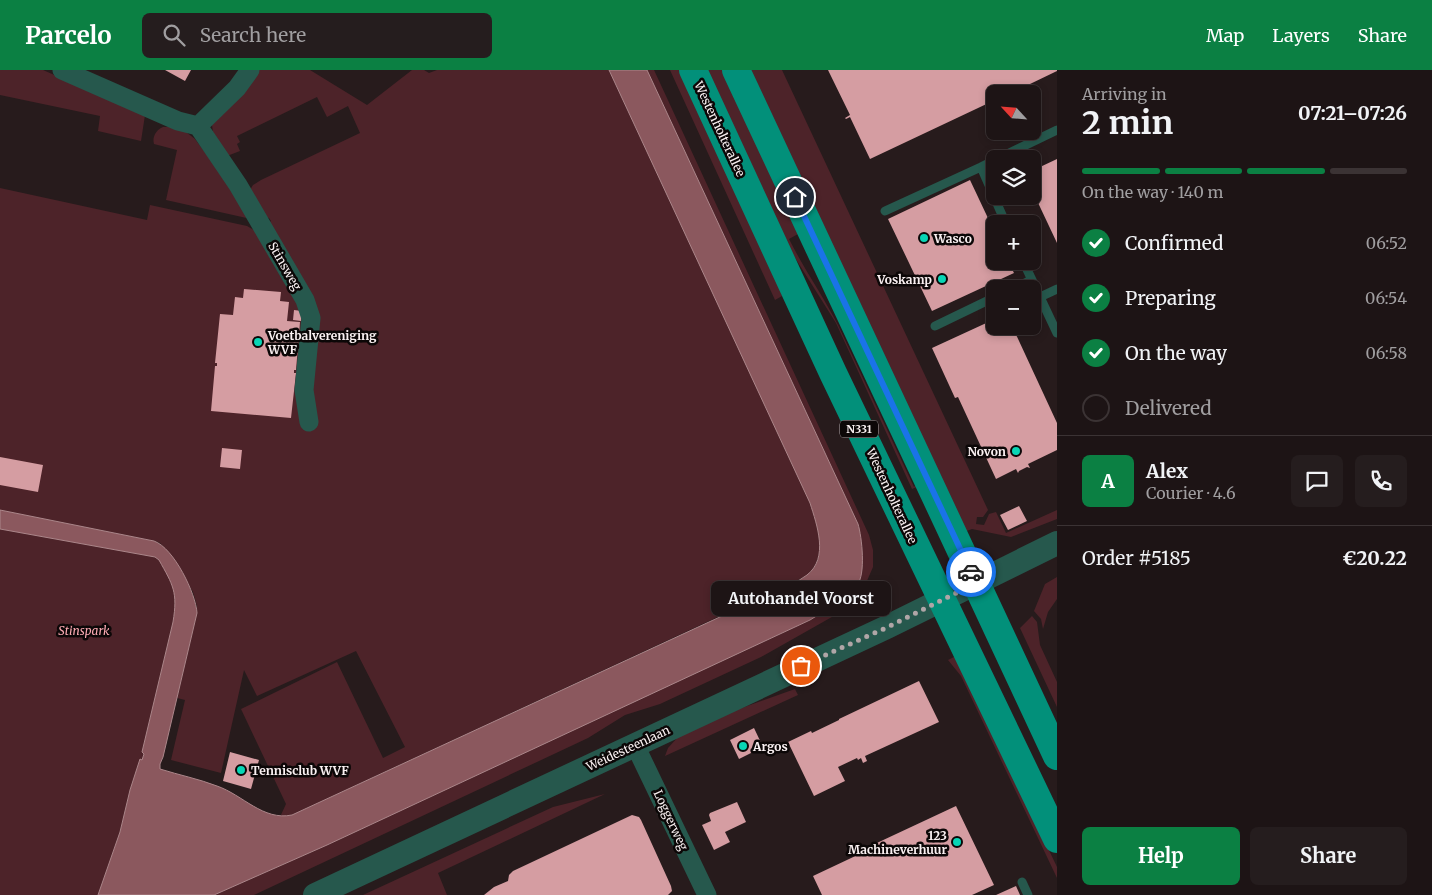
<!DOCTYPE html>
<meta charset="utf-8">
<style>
:root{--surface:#1d1415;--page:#251d1e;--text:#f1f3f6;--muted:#a09ea0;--line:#3b3334;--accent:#0b8043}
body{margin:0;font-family:Merriweather,serif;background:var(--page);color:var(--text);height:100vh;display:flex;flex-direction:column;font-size:19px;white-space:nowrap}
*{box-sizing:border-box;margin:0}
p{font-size:16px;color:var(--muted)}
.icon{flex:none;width:28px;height:28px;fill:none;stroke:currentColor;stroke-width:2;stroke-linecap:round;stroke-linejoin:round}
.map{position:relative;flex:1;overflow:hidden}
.panel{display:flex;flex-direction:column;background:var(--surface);width:375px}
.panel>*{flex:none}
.needle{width:32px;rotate:296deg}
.fabs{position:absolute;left:986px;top:15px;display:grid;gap:10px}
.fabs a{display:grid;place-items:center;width:55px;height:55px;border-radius:8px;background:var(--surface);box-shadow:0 2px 8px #0003,0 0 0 1px var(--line);font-size:25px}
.pin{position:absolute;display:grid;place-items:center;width:42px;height:42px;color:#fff;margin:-21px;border:2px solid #fff;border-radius:50%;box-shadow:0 1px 5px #0007}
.courier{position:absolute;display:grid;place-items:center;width:50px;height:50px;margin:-25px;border:4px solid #1a73e8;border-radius:50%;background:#fff;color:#222;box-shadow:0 1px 6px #0007}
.bubble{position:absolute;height:35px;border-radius:8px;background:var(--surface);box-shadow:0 2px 8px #0003,0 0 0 1px var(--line);font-size:16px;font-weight:700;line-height:35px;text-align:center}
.head em{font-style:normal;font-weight:700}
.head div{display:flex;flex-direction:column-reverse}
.head{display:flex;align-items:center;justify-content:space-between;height:85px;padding:0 25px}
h1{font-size:32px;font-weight:700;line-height:38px}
.bar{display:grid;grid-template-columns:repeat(4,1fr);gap:8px 5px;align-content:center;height:60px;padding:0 25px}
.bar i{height:6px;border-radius:4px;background:var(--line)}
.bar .active{background:var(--accent)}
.bar p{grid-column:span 4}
.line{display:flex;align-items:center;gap:12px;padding:0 25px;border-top:1px solid var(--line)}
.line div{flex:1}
.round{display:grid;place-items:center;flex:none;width:52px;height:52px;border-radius:8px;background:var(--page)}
ol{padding:0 25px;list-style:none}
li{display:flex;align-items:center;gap:15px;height:55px}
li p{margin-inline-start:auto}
li .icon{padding:5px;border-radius:50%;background:var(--accent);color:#fff;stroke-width:4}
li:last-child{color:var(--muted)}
li i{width:28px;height:28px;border:2px solid var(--line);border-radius:50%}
.button{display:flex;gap:10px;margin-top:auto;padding:10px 25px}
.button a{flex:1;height:58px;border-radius:8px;background:var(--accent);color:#fff;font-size:20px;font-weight:700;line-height:58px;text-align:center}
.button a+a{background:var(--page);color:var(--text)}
header{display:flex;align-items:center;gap:30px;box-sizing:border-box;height:70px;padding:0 25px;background:var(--accent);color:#fff}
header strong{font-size:24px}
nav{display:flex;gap:28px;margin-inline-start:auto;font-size:18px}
.search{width:350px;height:45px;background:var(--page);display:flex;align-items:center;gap:12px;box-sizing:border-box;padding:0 18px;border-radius:8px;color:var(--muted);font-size:19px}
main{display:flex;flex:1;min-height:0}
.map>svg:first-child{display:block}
.green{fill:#4d2329;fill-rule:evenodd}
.water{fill:#8b585e;stroke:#ac868a}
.building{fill:#d59da2}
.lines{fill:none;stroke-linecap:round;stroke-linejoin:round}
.service{stroke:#26584d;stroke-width:9}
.minor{stroke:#26584d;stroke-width:19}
.tertiary{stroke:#26584d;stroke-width:24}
.primary{stroke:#02907a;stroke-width:28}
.done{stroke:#b0a6a7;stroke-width:5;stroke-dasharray:0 9}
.route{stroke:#1a73e8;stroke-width:6}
.poi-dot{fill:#09d5b5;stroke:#0c0707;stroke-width:2}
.labels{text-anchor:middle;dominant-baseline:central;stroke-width:5;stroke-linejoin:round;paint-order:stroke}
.shield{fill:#0c0707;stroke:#b3abac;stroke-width:1}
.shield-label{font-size:11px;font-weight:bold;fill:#faf1f2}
.street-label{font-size:12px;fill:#faf1f2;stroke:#0c0707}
.poi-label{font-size:12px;font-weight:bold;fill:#faf1f2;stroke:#0c0707;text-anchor:start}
.park-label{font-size:12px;font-style:italic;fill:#fcaab3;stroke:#0c0707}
</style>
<header>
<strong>Parcelo</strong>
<div class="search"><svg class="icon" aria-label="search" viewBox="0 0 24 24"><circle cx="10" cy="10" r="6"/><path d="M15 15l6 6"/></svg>Search here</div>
<nav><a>Map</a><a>Layers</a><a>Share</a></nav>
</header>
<main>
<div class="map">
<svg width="1057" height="825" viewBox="0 0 1057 825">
<rect width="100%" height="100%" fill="#271b1c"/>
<path class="green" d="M 0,0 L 43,0 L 145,45 L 141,71 L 98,61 L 100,46 L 0,25 Z
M 259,0 L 310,0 L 367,35 L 412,0 L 424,0 L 429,3 L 437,0 L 609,0 L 799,407 C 811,435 836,485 804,507 L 292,745 L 280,747 L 286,734 L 241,639 L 337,592 L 383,688 L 405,677 L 356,581 L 257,626 L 244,600 L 221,703 L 171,690 L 185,630 L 177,628 L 196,548 L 197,536 L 193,522 L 173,488 L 160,473 L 155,471 L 0,440 L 0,118 L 147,150 L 150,135 L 247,156 L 259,163 L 271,151 L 269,148 L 265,147 L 250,120 L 253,115 L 261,110 L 360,63 L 348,36 L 327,47 L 317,27 L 237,66 L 240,72 L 237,74 L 240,81 L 227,86 L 213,62 L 212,55 Z
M 647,0 L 654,0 L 869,465 L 873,480 L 873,497 L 863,520 L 858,527 L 846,539 L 761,587 L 660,634 L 625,645 L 588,668 L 254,825 L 214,825 L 327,775 L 810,550 L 858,454 Z
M 670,0 L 683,0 L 774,200 L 782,226 L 775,230 Z
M 706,0 L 725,0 L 919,416 L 912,419 L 836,253 L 787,175 ZM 798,164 L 916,415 L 914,417 L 838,255 C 823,226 804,199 789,169 Z
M 747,0 L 782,0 L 988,440 L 983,447 L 977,447 L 976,454 L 984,455 L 989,444 L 996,442 L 1006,463 L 1057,440 L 1057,449 L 1011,467 L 972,459 L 964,462 Z
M 163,57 L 171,57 L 186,62 L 195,69 L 230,116 L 251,149 L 166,130 L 177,80 L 154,74 C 152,67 156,60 163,57 Z
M 0,459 L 155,487 L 159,489 C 173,515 178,522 173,552 L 142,682 L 144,684 L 142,690 L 140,690 L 130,720 L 120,762 L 98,825 L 0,825 Z
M 1057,507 L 1057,529 L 1048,542 L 1043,559 L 1041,549 L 1034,541 L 1045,514 Z
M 1032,546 L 1037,552 L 1040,575 L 1057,612 L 1057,637 L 1020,558 Z
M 956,586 L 1057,797 L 1057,808 L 961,606 L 948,590 Z
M 795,619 L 798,625 L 665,686 L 668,678 L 678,667 L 736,640 Z
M 605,724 L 438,803 L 447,825 L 363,825 L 553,737 Z"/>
<path class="water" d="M 609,0 L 647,0 L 858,454 C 862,467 866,505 857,515 C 845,530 826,540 810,550 L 327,775 L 214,825 L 98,825 L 120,762 L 130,720 L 140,689 L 142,690 L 144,684 L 142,682 L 173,552 C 178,522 173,515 159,490 L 155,487 L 0,459 L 0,440 L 154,471 C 174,478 196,524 197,543 L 163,687 L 160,694 L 160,699 C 179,705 199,709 217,716 C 243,725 263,751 292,745 L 776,521 C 786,516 798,512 807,505 C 829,488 817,455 810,433 Z"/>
<path class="building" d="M 165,0 L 191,0 L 185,11 Z
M 828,0 L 1057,0 L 1057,1 L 1009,24 L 995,24 L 995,30 L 870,89 L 850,47 L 846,49 L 845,48 L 850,45 Z
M 1057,89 L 1057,173 L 1032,120 L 1032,97 L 1038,94 L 1040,97 Z
M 970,110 L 995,163 L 995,191 L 1008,191 L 1014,203 L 932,241 L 888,149 Z
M 244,219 L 281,222 L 280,231 L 289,232 L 287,251 L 300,252 L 296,300 L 294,300 L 294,303 L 296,303 L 291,348 L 211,341 L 215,296 L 217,296 L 217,293 L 215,293 L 220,244 L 233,245 L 235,227 L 243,228 Z
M 294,240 L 302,241 L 301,251 L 293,250 Z
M 995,249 L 995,256 L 1012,256 L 1057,353 L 1057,380 L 1028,394 L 1030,398 L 1027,397 L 1019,401 L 1018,403 L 1016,399 L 996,409 L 958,327 L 955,328 L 932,278 Z
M 222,378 L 242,380 L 240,399 L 220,397 Z
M 0,387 L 43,395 L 38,422 L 0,415 Z
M 1019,436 L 1027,451 L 1008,460 L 1000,445 Z
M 919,611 L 939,652 L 865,686 L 867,691 L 863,693 L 861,688 L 858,690 L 857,688 L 838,697 L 845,711 L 814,726 L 788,672 L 811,661 L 812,663 L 839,650 L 839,649 Z
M 754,658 L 763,677 L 739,689 L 730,670 Z
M 230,682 L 259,690 L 251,719 L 223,711 Z
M 737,732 L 746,752 L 725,762 L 730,772 L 714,780 L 702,755 L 711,751 L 709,745 L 710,743 Z
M 956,736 L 994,815 L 972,825 L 822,825 L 813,806 L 866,781 L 864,779 Z
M 632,745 L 639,747 L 641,750 L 671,816 L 672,821 L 668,825 L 484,825 L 494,817 L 508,811 L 509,805 L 513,801 Z
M 1016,816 L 1020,825 L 996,825 Z"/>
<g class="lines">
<path class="service" d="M 997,89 L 1057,60
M 995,90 L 981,97 L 1006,154
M 885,141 L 981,97
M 1023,191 L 1057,263
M 1013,219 L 1031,210
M 1040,227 L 1057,219
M 935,256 L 995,227
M 1022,812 L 1028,825"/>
<path class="minor" d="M 62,0 L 178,51 L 198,56 L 237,18 L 250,0
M 198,56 L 238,115 L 305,230 L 311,248 L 304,320 L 309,352
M 635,675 L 707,825"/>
<path class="tertiary" d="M 315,825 L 887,557 L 1057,473"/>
<path class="primary" d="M 693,0 L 833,303 L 1057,769
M 736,0 L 1057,686"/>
</g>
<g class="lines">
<path class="done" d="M 801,596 L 888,557 L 976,513 L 971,502"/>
<path class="route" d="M 795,127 L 971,502"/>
</g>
<g class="poi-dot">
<circle cx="924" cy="168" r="5"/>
<circle cx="942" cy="209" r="5"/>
<circle cx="258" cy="272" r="5"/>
<circle cx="1016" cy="381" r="5"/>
<circle cx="743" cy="676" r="5"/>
<circle cx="241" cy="700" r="5"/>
<circle cx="957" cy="772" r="5"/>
</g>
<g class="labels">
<rect class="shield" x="840" y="350.5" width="38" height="17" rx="4"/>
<g class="shield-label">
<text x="859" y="359">N331</text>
</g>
<g class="street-label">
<text transform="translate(720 59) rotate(65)">Westenholterallee</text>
<text transform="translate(285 196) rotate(60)">Stinsweg</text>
<text transform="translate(892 426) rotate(65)">Westenholterallee</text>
<text transform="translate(628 678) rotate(-25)">Weidesteenlaan</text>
<text transform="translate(671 750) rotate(65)">Loggerweg</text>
</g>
<g class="poi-label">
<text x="934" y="168">Wasco</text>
<text x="932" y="209" text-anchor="end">Voskamp</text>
<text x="268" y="265">Voetbalvereniging<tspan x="268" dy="14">WVF</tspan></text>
<text x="1006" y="381" text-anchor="end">Novon</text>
<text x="753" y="676">Argos</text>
<text x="251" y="700">Tennisclub WVF</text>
<text x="947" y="765" text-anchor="end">123<tspan x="947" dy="14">Machineverhuur</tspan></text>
</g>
<g class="park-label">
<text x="84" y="560">Stinspark</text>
</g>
</g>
</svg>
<div class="fabs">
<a><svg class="needle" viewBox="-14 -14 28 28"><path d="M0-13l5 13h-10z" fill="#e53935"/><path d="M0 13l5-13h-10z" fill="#a09ea0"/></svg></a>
<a><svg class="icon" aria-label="layers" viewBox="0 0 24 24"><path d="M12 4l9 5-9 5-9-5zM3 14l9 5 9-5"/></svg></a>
<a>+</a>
<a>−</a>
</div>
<div class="pin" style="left:801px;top:596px;background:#ea580c"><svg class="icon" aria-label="bag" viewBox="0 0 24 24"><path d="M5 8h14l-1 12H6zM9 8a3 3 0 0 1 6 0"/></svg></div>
<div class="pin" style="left:795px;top:127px;background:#1f2937"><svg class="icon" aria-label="home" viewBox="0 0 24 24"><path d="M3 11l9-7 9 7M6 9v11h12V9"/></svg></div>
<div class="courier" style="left:971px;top:502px"><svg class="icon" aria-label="car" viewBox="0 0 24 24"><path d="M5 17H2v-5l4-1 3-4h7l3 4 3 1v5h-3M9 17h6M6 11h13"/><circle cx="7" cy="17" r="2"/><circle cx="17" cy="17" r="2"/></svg></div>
<div class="bubble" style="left:711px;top:511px;width:180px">Autohandel Voorst</div>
</div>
<section class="panel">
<div class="head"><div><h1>2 min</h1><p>Arriving in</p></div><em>07:21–07:26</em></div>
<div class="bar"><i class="active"></i><i class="active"></i><i class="active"></i><i></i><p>On the way · 140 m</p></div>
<ol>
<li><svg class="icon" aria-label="check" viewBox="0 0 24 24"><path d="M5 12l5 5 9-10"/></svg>Confirmed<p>06:52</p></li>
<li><svg class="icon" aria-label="check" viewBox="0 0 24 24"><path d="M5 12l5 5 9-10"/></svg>Preparing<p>06:54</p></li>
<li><svg class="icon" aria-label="check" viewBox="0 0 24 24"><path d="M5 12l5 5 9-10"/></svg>On the way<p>06:58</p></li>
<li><i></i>Delivered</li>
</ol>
<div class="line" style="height:90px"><b class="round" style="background:var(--accent);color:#fff">A</b><div><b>Alex</b><p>Courier · 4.6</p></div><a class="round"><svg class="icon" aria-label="chat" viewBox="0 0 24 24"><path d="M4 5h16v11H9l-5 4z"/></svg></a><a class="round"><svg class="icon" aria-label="phone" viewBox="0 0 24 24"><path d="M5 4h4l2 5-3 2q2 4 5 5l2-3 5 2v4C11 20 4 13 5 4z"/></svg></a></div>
<div class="line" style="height:65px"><div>Order #5185</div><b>€20.22</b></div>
<div class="button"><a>Help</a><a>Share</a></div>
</section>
</main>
